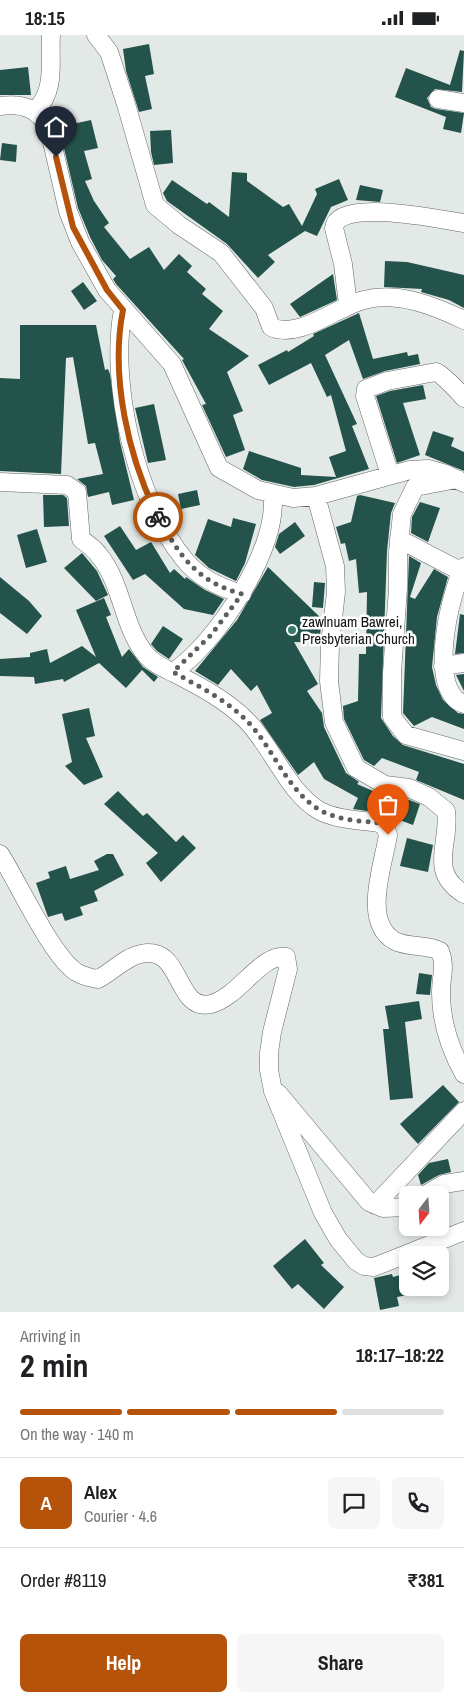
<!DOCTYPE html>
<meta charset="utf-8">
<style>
:root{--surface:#fff;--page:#f6f6f6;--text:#202124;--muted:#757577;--line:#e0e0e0;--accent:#b45309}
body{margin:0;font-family:"Archivo Narrow",sans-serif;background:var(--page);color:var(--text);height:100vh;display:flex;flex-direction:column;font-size:19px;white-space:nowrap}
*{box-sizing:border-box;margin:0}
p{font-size:16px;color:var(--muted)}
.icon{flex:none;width:28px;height:28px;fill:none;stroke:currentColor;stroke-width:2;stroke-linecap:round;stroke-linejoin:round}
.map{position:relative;height:1277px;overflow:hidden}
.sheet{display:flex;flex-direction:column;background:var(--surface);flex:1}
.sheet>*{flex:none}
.needle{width:32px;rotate:197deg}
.fabs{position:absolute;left:399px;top:1151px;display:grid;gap:10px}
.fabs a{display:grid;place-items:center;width:50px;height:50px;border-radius:8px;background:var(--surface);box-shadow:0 2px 8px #0003;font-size:25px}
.pin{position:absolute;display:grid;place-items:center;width:42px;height:42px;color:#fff;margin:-51px -21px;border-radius:50% 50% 50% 0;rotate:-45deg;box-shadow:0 0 5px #0007}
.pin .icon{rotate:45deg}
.courier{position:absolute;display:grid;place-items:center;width:50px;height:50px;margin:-25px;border:4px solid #b45309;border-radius:50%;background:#fff;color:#222;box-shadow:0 1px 6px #0007}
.summary em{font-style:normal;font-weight:700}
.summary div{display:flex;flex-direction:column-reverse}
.summary{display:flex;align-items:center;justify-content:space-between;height:85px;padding:0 20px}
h1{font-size:32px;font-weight:700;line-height:38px}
.bar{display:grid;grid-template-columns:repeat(4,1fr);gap:8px 5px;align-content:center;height:60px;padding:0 20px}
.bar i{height:6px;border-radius:4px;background:var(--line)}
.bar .active{background:var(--accent)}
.bar p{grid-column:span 4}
.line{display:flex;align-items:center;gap:12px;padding:0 20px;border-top:1px solid var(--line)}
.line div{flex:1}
.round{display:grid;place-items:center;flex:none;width:52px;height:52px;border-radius:8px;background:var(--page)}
.cta{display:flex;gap:10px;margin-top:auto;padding:10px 20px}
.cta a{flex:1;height:58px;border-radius:8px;background:var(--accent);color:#fff;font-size:20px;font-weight:700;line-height:58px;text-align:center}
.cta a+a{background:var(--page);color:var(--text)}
.status{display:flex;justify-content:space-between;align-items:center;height:35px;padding:0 25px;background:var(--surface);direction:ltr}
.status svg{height:14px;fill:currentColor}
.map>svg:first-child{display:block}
.building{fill:#23534a}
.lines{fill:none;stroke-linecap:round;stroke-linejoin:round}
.street-casing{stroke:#636766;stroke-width:19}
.street{stroke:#fff;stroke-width:18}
.done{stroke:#5b5f5d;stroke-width:5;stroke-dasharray:0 9}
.route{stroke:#b45309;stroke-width:6}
.poi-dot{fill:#387b6e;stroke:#fff;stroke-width:2}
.labels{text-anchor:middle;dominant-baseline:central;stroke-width:5;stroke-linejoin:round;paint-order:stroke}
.poi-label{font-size:15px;fill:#121413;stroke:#fff;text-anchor:start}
</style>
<div class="status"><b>18:15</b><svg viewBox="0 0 49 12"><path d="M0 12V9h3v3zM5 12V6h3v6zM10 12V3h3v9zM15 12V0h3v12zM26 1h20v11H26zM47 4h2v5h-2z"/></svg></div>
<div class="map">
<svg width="464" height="1277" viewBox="0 0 464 1277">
<rect width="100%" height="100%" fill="#e3e9e7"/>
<path class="building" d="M 149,9 L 154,39 L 145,41 L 152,74 L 139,77 L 126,36 L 123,14 Z
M 460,15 L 464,16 L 462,57 L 435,54 L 427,63 L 431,72 L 436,74 L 464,78 L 461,98 L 443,94 L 446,82 L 395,62 L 406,33 L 450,50 Z
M 28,32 L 31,60 L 0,60 L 0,35 Z
M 91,85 L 98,113 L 84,116 L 92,144 L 85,146 L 94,166 L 109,188 L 104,192 L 130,224 L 149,212 L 164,235 L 179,219 L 192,231 L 187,237 L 206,254 L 202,259 L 223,276 L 209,294 L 249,321 L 227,337 L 243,376 L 233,380 L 245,415 L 226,422 L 202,370 L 206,369 L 182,325 L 184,324 L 116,249 L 113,244 L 116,241 L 102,225 L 90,202 L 78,173 L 59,92 Z
M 171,95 L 173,128 L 154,130 L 151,117 L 150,96 Z
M 2,108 L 17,110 L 16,127 L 0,125 Z
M 232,137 L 247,138 L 247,146 L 283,172 L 289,169 L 302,191 L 317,159 L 315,154 L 339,144 L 348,165 L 331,172 L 317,201 L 305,196 L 268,220 L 275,227 L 258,243 L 227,209 L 167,166 L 163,158 L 172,145 L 207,169 L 209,167 L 229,182 Z
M 360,150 L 383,155 L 380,167 L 356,165 Z
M 385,226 L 407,227 L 464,240 L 464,273 L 449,265 L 421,257 L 422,254 L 384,252 Z
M 333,239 L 337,265 L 300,282 L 290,269 Z
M 83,247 L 97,266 L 84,275 L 71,256 Z
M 359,278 L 373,324 L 407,317 L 408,321 L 418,319 L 420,329 L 385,336 L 363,344 L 349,305 L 325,320 L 357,389 L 352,391 L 369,434 L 314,450 L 294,452 L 262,445 L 243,434 L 249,416 L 301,433 L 301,440 L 336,442 L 329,422 L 346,416 L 331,360 L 327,362 L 311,328 L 269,350 L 258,330 L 287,315 L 288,317 L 314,301 L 313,299 Z
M 20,290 L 96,290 L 105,335 L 108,334 L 110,339 L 120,407 L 134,465 L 112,470 L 109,457 L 88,462 L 86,451 L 77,444 L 103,439 L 95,408 L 88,409 L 73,322 L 66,323 L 61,439 L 0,436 L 0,343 L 20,344 Z
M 423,350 L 426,364 L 403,368 L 420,420 L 397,428 L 376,361 L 390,356 Z
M 154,369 L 166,425 L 148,428 L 135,373 Z
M 433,396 L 454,403 L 451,411 L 464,417 L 464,436 L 425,420 Z
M 197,455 L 200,470 L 181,474 L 178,459 Z
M 43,460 L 63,460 L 67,463 L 69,491 L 44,492 Z
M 360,460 L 395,468 L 391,478 L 387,516 L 381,683 L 393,701 L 403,710 L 464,729 L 464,765 L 416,745 L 419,737 L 382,723 L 374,731 L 364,725 L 344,684 L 343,671 L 358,666 L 359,619 L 366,619 L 367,557 L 359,558 L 356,524 L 349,526 L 345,508 L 341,509 L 336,492 L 351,487 L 357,461 Z
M 420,467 L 440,473 L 428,507 L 411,498 L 412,482 Z
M 233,483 L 256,489 L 245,528 L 236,546 L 209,533 L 195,520 L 208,484 L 231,492 Z
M 295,487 L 305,501 L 280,519 L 275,512 L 279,499 Z
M 120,491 L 136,515 L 151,507 L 170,538 L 174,534 L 185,544 L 186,542 L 205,555 L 224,564 L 213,580 L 184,574 L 145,539 L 133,545 L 104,501 Z
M 37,494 L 47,527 L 26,533 L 17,500 Z
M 82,518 L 97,536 L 108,560 L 96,566 L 64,533 Z
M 409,521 L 421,528 L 410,562 L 415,564 L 434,534 L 448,542 L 437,582 L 432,632 L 436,650 L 443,665 L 458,678 L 464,679 L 464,694 L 432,682 L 414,691 L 403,678 Z
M 268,532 L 322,584 L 319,608 L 294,607 L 318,649 L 307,656 L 322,678 L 324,692 L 346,738 L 359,747 L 357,749 L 380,759 L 396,764 L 396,762 L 404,763 L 420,769 L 413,790 L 381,778 L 353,774 L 358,763 L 324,744 L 314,727 L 298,740 L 260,685 L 272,678 L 257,650 L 251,656 L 231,634 L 218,650 L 195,636 L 237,585 Z
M 0,542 L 29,566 L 42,581 L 27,599 L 0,578 Z
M 314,547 L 325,548 L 323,573 L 312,572 Z
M 104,563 L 111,580 L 106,582 L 122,622 L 129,614 L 143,632 L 158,642 L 154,647 L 142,635 L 126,653 L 99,628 L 64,647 L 63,644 L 35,649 L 34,642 L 0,641 L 0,624 L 30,622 L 30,618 L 47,614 L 50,628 L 82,611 L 96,622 L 76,575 Z
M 460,579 L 464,580 L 464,618 L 455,619 Z
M 163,591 L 183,604 L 169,624 L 157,616 L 151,609 Z
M 464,639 L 464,656 L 456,640 Z
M 89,673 L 95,701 L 86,703 L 103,742 L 84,750 L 65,731 L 72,727 L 62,679 Z
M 118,756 L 143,781 L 147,778 L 176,807 L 183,800 L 196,813 L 161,847 L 146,828 L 158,818 L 104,769 Z
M 407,803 L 433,810 L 428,837 L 400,831 Z
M 107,819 L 113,819 L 124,840 L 94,856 L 98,866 L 80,872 L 83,880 L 65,886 L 62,878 L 48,882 L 36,848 L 50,843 L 48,837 L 66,831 L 70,844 L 99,835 L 94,826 Z
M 419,938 L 432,940 L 430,960 L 416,959 Z
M 419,966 L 422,984 L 405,987 L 413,1063 L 390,1065 L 383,994 L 389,994 L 385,971 Z
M 443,1050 L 459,1067 L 418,1109 L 400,1089 Z
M 448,1124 L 451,1137 L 439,1140 L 421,1150 L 418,1140 L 429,1128 Z
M 305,1204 L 324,1228 L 321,1230 L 344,1252 L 324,1274 L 298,1249 L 292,1254 L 273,1231 Z
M 408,1238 L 408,1260 L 397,1262 L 399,1271 L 380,1275 L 374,1243 L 392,1239 L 393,1242 Z"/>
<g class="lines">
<g class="street-casing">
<path id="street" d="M 96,0 L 109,17 L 126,69 L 155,170 L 179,190 L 221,218 L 264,273 L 271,292 C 299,305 336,272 364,265 C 398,256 434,271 464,285
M 438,64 L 464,68
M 0,71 C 23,68 38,73 49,94 L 68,176 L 80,207 L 107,255 L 172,329 L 219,433 L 258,455 L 293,463 L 316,461 L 410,435 L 428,434 L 446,439 L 464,448
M 35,76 C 57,55 49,25 51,0
M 348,270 L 343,229 L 334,193 C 337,162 443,185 464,188
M 123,275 C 109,348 136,466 184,524 C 198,542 221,553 242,559
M 390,440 L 365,361 L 366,354 L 387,346 L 436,337 C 441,338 459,357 464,363
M 457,444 L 415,452 L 402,479 L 398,517 L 398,553 L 392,638 L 392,682 L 406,700 L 464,716
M 0,447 L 67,450 L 77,457 L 81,504 C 87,509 94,513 98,519 C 123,548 122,592 147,621 C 155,630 166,634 176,639 C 201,652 226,665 246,685 C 272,711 288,758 320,776 C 338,785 360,785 379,788 L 385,792 L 388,800 C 384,828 361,887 395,906 C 409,913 426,909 440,916 C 446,931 441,942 441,958 C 441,987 450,1014 464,1039
M 316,461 L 335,531 L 336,557 L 330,609 L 329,646 L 334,687 L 356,733 L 385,750 L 409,753 L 429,762 L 446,776 C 451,808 427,836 464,859
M 399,504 L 464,538
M 464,532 C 450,557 426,657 464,669
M 443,631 L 464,628
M 173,637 C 215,610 281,511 272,459
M 0,819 C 18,847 51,920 76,937 C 83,941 91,943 98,944 C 112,937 125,922 141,919 C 183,909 175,978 211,969 C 239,962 261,918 286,922 L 288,934 L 272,997 L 269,1018 L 269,1035 L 273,1056 L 323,1178 L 338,1204 L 356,1226 L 364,1231 L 374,1232 L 464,1196
M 278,1058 L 369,1167 L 383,1173 L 408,1172
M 425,1160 L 444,1149 L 464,1146
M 375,1170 L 464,1076"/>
</g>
<use href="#street" class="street"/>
</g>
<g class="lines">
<path class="done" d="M 158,482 C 179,520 197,547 242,559 L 211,600 L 173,637 C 198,651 225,664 246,685 C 276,714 290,768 334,781 C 348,786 365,786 379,788 L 385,792 L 388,800"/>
<path class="route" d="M 56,122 L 73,192 L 107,255 L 123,275 C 110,341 128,422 158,482"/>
</g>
<circle class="poi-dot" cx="292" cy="595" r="5"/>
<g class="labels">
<g class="poi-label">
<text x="302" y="586">zawlnuam Bawrei,<tspan x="302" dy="17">Presbyterian Church</tspan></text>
</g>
</g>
</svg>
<div class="fabs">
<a><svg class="needle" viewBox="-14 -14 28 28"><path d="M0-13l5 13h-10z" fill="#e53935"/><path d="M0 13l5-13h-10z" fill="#757577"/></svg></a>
<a><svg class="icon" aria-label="layers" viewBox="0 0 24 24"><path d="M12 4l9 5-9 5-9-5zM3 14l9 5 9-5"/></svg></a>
</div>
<div class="pin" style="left:388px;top:800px;background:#ea580c"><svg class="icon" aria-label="bag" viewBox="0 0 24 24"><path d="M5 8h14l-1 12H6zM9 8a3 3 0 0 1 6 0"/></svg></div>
<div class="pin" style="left:56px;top:122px;background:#1f2937"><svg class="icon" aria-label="home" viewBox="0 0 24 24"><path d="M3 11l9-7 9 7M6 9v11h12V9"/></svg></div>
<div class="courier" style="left:158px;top:482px"><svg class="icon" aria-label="bike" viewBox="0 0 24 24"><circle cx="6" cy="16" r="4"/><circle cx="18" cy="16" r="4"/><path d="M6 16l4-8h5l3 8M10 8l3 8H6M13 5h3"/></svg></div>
</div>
<section class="sheet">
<div class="summary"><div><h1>2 min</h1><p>Arriving in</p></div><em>18:17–18:22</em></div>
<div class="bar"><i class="active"></i><i class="active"></i><i class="active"></i><i></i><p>On the way · 140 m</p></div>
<div class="line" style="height:90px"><b class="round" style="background:var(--accent);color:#fff">A</b><div><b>Alex</b><p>Courier · 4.6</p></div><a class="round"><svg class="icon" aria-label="chat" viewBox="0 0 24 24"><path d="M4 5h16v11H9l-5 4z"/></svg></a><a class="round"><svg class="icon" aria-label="phone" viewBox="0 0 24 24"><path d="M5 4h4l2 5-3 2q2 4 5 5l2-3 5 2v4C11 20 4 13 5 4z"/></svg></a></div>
<div class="line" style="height:65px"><div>Order #8119</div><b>₹381</b></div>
<div class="cta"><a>Help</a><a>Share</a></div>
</section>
